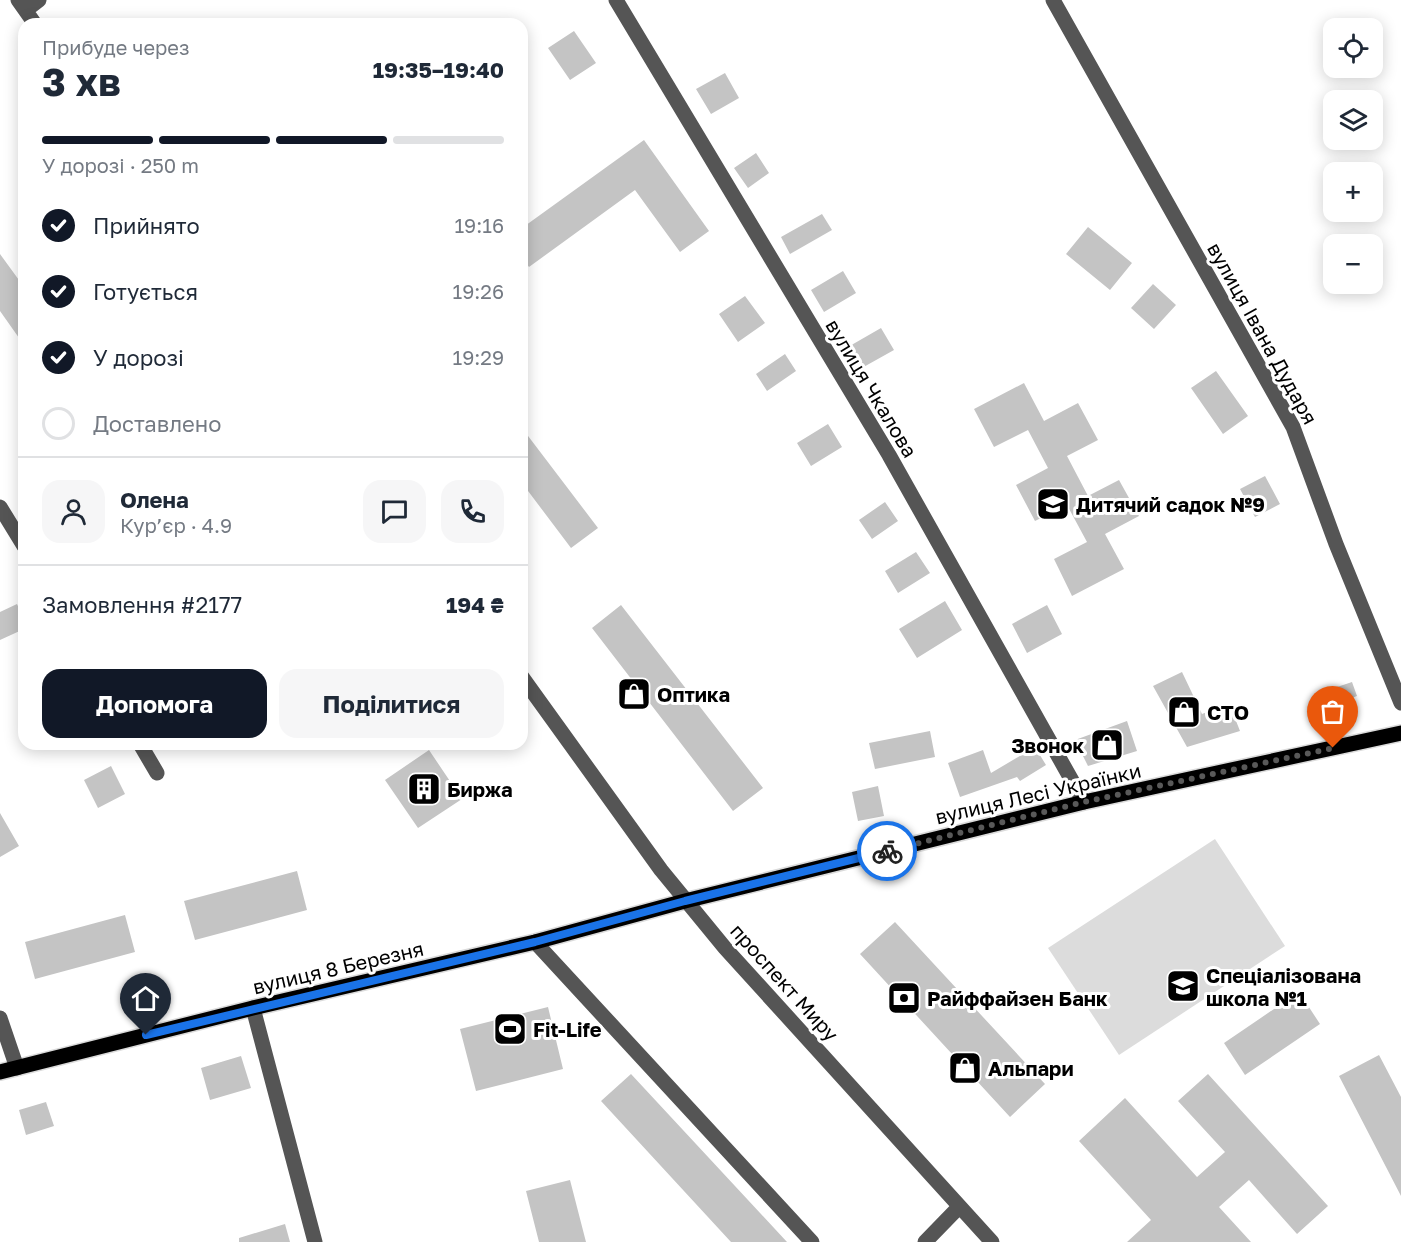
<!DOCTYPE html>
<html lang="uk">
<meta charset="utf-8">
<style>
:root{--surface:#fff;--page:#f6f6f7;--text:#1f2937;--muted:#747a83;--line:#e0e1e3;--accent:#111827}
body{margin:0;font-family:"Golos Text",sans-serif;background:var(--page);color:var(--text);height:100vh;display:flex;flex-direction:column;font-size:22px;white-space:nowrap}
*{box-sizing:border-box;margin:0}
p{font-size:20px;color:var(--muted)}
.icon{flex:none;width:33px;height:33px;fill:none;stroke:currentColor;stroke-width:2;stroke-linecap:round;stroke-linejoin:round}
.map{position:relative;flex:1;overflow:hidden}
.details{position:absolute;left:18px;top:18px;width:510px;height:732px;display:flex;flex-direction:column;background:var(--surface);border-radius:18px;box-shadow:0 3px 15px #0003}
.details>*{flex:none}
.controls{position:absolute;left:1323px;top:18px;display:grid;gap:12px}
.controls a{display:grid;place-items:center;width:60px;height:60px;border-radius:12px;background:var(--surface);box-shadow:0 3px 15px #0003;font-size:30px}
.pin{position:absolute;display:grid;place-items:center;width:51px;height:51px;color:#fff;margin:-62px -26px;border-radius:50% 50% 50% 0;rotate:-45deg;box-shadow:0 0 6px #0007}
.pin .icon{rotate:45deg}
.courier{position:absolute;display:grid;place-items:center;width:60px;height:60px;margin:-30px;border:4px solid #1a73e8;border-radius:50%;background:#fff;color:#222;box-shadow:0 2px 8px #0007}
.summary em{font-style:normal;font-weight:700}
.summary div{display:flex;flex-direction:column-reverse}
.summary{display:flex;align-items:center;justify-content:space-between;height:102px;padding:0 24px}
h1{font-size:39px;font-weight:700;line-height:45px}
.bar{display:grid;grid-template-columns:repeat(4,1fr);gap:9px 6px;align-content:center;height:72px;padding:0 24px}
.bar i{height:8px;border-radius:4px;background:var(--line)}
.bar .selected{background:var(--accent)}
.bar p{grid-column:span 4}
.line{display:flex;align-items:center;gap:15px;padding:0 24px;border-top:2px solid var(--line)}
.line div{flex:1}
.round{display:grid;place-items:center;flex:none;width:63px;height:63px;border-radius:18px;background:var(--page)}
ol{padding:0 24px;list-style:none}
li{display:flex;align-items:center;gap:18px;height:66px}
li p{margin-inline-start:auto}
li .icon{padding:6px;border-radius:50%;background:var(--accent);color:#fff;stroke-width:4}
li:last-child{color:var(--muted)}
li i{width:33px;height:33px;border:3px solid var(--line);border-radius:50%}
.action{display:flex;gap:12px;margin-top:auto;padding:12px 24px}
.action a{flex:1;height:69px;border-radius:18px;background:var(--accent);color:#fff;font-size:24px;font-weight:700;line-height:69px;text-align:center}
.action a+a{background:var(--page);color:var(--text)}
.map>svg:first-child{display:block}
.green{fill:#dcdcdc}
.building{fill:#c4c4c4}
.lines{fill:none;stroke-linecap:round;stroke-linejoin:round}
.major-casing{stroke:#dbdbdb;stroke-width:18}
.minor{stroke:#555;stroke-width:15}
.major{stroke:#000;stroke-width:15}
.done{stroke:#595959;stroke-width:6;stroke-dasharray:0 10.8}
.route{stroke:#1a73e8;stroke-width:8}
.labels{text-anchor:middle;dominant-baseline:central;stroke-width:6;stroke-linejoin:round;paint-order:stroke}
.street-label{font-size:20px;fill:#000;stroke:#fff}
.poi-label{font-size:20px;font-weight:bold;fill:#000;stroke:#fff;text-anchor:start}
</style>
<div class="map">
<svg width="1401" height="1242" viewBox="0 0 1401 1242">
<rect width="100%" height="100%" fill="#fff"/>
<path class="green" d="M 1215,839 L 1285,946 L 1119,1055 L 1048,948 Z"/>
<path class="building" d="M 574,31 L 596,63 L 570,80 L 548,48 Z
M 725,73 L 739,98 L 711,114 L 696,89 Z
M 644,140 L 709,231 L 680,252 L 635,190 L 529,267 L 522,258 L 522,228 Z
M 756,153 L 769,173 L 748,188 L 734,168 Z
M 822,214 L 832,230 L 790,254 L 781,237 Z
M 1088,227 L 1132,263 L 1110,290 L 1066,254 Z
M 0,254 L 24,287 L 24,345 L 0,311 Z
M 843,271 L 856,293 L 824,312 L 811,290 Z
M 1153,284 L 1176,305 L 1154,329 L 1131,308 Z
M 745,296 L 765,323 L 738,342 L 719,314 Z
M 881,328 L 894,350 L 860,369 L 848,347 Z
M 785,354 L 796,371 L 767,391 L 756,374 Z
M 1216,371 L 1248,416 L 1223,434 L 1191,388 Z
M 1024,383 L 1044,421 L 1078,403 L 1098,440 L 1067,456 L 1088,496 L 1119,480 L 1139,516 L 1105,534 L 1124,569 L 1072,596 L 1054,559 L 1087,542 L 1067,505 L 1035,521 L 1016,485 L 1048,468 L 1028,430 L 994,447 L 974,409 Z
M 828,424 L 842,447 L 811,466 L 797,443 Z
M 522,428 L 598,528 L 571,548 L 522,483 Z
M 1265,476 L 1280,504 L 1255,517 L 1240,489 Z
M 885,502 L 898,521 L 872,539 L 859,520 Z
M 916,552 L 930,573 L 898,593 L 885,571 Z
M 945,601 L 962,630 L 917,658 L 899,629 Z
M 17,604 L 24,619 L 24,629 L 0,640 L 0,612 Z
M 621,605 L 763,788 L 733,811 L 592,628 Z
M 1047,605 L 1062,634 L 1027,653 L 1012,624 Z
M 1182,672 L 1202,714 L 1229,703 L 1240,731 L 1187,747 L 1153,686 Z
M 1352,682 L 1357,696 L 1338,703 L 1334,688 Z
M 1127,721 L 1137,751 L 1088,766 L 1075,740 Z
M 930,731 L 935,757 L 875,769 L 869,743 Z
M 1035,747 L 1046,765 L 1020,781 L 1017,777 L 960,797 L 948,763 L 983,750 L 991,773 Z
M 429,750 L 462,799 L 418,828 L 385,780 Z
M 111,766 L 125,794 L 98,808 L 84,780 Z
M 878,786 L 884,816 L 858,821 L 852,792 Z
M 0,813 L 19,846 L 0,857 Z
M 297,871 L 307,910 L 195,940 L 184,901 Z
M 125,915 L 135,952 L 35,979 L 25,942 Z
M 895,922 L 1045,1084 L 1010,1117 L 860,954 Z
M 1299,992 L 1320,1024 L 1245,1075 L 1224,1043 Z
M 548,1007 L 563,1069 L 476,1091 L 460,1029 Z
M 1379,1055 L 1401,1097 L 1401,1196 L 1339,1076 Z
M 241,1056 L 251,1088 L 210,1100 L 201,1068 Z
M 631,1074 L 787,1242 L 731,1242 L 601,1101 Z
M 1208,1074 L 1328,1206 L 1297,1234 L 1249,1180 L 1219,1207 L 1251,1242 L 1127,1242 L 1151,1220 L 1079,1141 L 1125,1098 L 1197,1177 L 1225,1152 L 1178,1101 Z
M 46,1102 L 54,1126 L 26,1135 L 19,1110 Z
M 570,1180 L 586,1242 L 539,1242 L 526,1191 Z
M 285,1224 L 290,1242 L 239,1242 L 239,1238 Z"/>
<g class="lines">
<g class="major-casing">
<path id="major" d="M 0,1072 L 253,1008 L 535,942 L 685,901 L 1084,802 L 1401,733"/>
</g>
<path class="minor" d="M 18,0 L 35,24
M 616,0 L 889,455 L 1084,802
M 1053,0 L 1293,427 L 1336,544 L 1401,703
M 26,10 L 39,0
M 0,507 L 24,546
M 522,677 L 661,870 L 725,948 L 992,1242
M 140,744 L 157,773
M 535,942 L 812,1242
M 253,1008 L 315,1242
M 0,1018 L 17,1068
M 925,1242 L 959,1207"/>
<use href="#major" class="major"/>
</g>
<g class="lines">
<path class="done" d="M 887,851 L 1084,802 L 1333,748"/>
<path class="route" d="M 146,1035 L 535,942 L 685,901 L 887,851"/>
</g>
<defs>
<g id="school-square" transform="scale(1.725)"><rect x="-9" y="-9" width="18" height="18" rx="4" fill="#000" stroke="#fff"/><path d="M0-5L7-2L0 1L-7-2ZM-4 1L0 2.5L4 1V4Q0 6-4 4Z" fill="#fff"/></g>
<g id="shop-square" transform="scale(1.725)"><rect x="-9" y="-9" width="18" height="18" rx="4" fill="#000" stroke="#fff"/><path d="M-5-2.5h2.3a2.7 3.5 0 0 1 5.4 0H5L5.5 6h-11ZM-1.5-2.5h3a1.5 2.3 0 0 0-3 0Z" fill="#fff"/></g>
<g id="building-square" transform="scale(1.725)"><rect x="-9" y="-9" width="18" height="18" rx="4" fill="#000" stroke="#fff"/><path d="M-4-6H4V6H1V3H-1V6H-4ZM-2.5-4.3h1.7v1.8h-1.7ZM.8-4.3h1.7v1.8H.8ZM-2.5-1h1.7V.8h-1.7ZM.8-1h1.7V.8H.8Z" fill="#fff"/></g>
<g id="bank-square" transform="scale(1.725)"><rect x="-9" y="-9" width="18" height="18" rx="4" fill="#000" stroke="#fff"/><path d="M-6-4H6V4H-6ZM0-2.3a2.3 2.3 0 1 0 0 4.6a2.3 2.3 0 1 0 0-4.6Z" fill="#fff"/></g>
<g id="stadium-square" transform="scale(1.725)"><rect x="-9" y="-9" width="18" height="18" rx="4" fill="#000" stroke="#fff"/><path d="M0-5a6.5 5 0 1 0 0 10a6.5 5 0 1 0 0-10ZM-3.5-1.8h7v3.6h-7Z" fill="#fff"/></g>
</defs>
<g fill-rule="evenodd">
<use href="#school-square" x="1053" y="504"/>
<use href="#shop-square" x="634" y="694"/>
<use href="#shop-square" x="1184" y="712"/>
<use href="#shop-square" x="1107" y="745"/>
<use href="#building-square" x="424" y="789"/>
<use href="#school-square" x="1183" y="986"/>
<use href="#bank-square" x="904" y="998"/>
<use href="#stadium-square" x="510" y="1029"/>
<use href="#shop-square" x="965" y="1068"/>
</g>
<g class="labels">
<g class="street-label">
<text transform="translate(1263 333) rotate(61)">вулиця Івана Дударя</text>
<text transform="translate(872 388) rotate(59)">вулиця Чкалова</text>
<text transform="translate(1038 793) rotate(-13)">вулиця Лесі Українки</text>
<text transform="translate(338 967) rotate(-13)">вулиця 8 Березня</text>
<text transform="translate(785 982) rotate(48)">проспект Миру</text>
</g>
<g class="poi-label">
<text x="1076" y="504">Дитячий садок №9</text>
<text x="657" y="694">Оптика</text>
<text x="1207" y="712">СТО</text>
<text x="1084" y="745" text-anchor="end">Звонок</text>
<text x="447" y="789">Биржа</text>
<text x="1206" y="975">Спеціалізована<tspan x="1206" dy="23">школа №1</tspan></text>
<text x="927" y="998">Райффайзен Банк</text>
<text x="533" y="1029">Fit-Life</text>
<text x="988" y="1068">Альпари</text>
</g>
</g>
</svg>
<div class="controls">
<a><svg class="icon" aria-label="locate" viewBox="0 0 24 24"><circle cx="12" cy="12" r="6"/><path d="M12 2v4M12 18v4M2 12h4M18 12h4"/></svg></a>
<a><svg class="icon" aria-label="layers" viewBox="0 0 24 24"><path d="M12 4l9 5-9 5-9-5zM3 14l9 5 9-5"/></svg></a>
<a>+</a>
<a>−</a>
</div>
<div class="pin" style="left:1333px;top:748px;background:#ea580c"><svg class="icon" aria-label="bag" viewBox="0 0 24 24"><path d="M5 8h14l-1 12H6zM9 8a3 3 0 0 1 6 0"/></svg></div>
<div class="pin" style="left:146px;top:1035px;background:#1f2937"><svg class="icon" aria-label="home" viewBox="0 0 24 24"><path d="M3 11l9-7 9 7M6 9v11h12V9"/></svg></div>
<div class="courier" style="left:887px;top:851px"><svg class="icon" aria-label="bike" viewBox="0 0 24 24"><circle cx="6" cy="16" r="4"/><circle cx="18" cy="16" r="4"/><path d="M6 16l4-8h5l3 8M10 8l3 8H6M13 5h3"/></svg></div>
<section class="details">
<div class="summary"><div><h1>3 хв</h1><p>Прибуде через</p></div><em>19:35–19:40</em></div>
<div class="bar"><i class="selected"></i><i class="selected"></i><i class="selected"></i><i></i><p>У дорозі · 250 m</p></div>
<ol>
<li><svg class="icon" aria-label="check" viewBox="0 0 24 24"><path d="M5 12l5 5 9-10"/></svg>Прийнято<p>19:16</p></li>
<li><svg class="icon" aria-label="check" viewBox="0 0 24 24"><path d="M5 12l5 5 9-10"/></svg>Готується<p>19:26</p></li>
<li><svg class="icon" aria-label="check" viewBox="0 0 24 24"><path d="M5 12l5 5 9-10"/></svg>У дорозі<p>19:29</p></li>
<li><i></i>Доставлено</li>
</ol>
<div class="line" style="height:108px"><a class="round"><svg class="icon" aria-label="person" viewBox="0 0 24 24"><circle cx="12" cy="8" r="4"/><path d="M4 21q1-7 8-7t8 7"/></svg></a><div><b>Олена</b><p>Кур’єр · 4.9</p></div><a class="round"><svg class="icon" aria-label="chat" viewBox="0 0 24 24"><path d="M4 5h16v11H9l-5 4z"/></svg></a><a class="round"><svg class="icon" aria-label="phone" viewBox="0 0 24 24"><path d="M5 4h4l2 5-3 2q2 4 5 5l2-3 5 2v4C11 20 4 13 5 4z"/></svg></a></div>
<div class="line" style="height:78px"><div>Замовлення #2177</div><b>194 ₴</b></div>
<div class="action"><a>Допомога</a><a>Поділитися</a></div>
</section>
</div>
